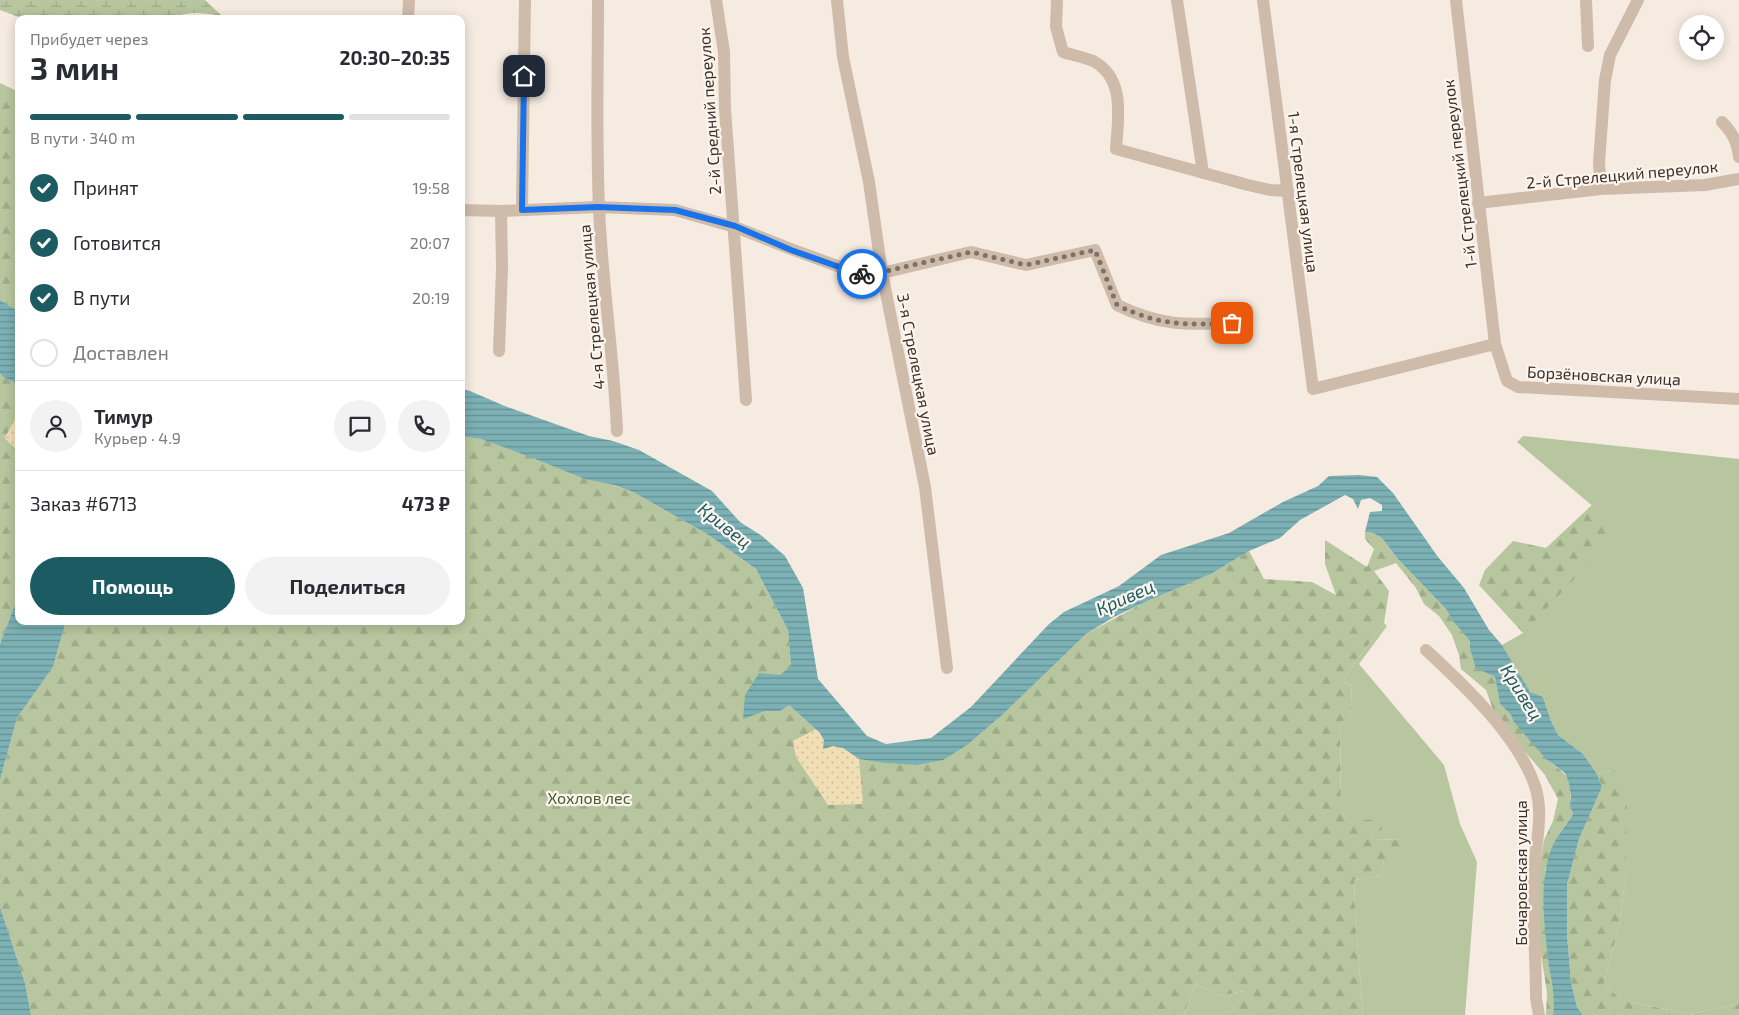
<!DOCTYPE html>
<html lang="ru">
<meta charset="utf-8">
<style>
:root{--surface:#fff;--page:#f2f2f3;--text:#2b2b33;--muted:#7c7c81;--line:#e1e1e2;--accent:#1b5b61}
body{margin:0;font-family:"Exo 2",sans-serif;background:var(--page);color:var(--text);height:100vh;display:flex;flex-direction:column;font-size:19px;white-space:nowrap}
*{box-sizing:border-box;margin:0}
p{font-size:16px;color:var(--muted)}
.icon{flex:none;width:28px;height:28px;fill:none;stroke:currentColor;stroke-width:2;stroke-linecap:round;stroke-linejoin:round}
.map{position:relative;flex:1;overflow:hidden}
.sheet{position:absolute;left:15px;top:15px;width:450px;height:610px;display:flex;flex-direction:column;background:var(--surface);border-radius:10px;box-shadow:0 2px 12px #0003}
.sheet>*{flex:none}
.controls{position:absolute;left:1679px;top:15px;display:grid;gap:10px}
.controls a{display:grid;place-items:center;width:45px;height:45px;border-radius:50%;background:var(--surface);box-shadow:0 2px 12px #0003;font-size:25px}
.pin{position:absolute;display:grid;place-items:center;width:42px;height:42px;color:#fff;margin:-21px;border-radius:10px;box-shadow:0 2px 8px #0006}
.courier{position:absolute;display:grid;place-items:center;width:50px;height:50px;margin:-25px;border:4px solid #1a73e8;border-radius:50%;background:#fff;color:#222;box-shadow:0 1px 6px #0007}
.summary em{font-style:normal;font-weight:700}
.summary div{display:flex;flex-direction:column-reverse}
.summary{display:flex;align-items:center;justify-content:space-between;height:85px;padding:0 15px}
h1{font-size:32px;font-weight:700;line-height:38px}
.bar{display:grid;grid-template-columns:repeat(4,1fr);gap:8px 5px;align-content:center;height:60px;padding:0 15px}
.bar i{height:6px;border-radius:4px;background:var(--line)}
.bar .current{background:var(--accent)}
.bar p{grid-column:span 4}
.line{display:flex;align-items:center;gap:12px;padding:0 15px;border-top:1px solid var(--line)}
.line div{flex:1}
.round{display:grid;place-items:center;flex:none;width:52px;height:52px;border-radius:26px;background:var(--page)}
ol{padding:0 15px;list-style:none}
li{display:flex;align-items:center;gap:15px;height:55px}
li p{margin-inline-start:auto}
li .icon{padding:5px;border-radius:50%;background:var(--accent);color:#fff;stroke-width:4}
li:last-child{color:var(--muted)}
li i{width:28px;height:28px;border:2px solid var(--line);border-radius:50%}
.primary-button{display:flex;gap:10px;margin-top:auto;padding:10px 15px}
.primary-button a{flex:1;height:58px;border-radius:30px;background:var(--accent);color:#fff;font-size:20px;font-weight:700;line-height:58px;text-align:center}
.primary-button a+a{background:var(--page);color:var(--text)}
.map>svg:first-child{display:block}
.green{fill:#b7c69e}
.forest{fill:url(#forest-firs)}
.wetland{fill:url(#wetland-marsh)}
.sand{fill:url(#sand-dots)}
.water{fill:url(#water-rules)}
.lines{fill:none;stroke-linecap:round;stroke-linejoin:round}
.minor{stroke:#cfbbaa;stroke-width:12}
.done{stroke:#7d716a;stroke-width:5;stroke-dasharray:0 9}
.route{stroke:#1a73e8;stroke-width:6}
.labels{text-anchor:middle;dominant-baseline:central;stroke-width:4.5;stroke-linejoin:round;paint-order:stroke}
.street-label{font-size:16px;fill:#3c302a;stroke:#fcf5ed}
.park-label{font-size:16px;fill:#495c2b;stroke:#fcf5ed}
.water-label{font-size:18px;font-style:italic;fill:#1b5b61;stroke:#fcf5ed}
</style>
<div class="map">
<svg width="1739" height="1015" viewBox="0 0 1739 1015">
<defs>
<pattern id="forest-firs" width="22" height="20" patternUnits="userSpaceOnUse" patternTransform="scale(1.25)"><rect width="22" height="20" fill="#b7c69e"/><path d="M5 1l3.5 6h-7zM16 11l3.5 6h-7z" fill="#9eaa88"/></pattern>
<pattern id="wetland-marsh" width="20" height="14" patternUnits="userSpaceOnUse" patternTransform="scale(1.25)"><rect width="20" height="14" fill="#b7c69e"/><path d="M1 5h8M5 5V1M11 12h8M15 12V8" fill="none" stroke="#9eaa88"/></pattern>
<pattern id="sand-dots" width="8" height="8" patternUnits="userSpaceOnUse" patternTransform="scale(1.25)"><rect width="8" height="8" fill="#f2deb4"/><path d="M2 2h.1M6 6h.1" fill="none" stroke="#d0bf9b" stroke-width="1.8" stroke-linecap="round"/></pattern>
<pattern id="water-rules" width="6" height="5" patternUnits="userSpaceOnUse" patternTransform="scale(1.25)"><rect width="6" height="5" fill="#7cb1b5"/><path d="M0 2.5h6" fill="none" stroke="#679093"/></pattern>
</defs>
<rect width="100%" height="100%" fill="#f5ebe0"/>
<path class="green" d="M 1523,436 L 1739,459 L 1739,1004 L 1689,1014 L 1621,1000 L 1604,983 L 1619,926 L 1626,876 L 1614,770 L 1597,774 L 1583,754 L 1558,735 L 1551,721 L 1543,697 L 1530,693 L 1502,645 L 1523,633 L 1602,514 L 1517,442 Z
M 1384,623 L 1387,626 L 1359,664 L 1444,765 L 1460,824 L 1477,862 L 1465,1015 L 1363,1015 L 1355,913 L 1354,880 L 1381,876 L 1384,860 L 1403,839 L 1373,840 L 1372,831 L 1348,821 L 1341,811 L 1340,720 L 1350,720 L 1352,686 L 1342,681 Z
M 1195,984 L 1221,996 L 1244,991 L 1230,1015 L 1184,1015 Z"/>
<path class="forest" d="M 0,83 L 19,92 L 19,312 L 0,300 Z
M 0,373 L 3,377 L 19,385 L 19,413 L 5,438 L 19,452 L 19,594 L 0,644 Z
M 461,436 L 481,439 L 633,492 L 707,534 L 756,569 L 788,630 L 791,666 L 789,705 L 820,733 L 859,759 L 917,765 L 1022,695 L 1086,634 L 1143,603 L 1211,574 L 1249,551 L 1264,579 L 1312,582 L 1336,595 L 1325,564 L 1325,540 L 1367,567 L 1374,549 L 1365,539 L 1365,532 L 1373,533 L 1382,538 L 1397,558 L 1446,609 L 1452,620 L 1470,641 L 1470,649 L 1485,672 L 1495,677 L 1500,704 L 1511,715 L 1513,721 C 1524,733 1534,745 1545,757 C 1553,767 1565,770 1569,782 C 1572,793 1569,803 1573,814 L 1559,834 L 1545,870 L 1544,910 L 1548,957 L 1555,1004 L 1553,1015 L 1546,1015 L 1547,993 L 1539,941 L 1538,875 L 1544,840 L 1553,821 L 1558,799 L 1545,775 L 1496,718 L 1486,690 L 1461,669 L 1459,655 L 1452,635 L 1439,616 L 1424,604 L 1416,588 L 1396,563 L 1374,571 L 1389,591 L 1384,623 L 1342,681 L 1352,686 L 1350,720 L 1340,721 L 1341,811 L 1348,821 L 1381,819 L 1382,830 L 1372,831 L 1373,840 L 1403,839 L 1405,858 L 1384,860 L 1381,876 L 1354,880 L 1355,913 L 1363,1015 L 1230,1015 L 1243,991 L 1221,996 L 1195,984 L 1184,1015 L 31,1015 L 25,983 L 0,907 L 0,780 L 17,718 L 53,667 L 66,621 L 461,621 Z
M 1592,505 L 1602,514 L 1611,540 L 1523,633 L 1479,585 L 1485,570 L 1513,541 L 1546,548 Z
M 1614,770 L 1627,789 L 1626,876 L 1619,926 L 1604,983 L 1621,1000 L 1689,1014 L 1739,1004 L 1739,1015 L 1583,1015 L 1577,1007 L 1571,982 L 1567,934 L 1567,885 L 1579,839 L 1602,787 L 1597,774 Z"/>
<path class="wetland" d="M 0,0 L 205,0 L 222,16 C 205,13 187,10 172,19 L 24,19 L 0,10 Z"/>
<path class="sand" d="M 18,413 L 19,413 L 19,452 L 5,438 Z
M 816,729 L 820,733 L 824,740 L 833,746 L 843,748 L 859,759 L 863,804 L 828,805 L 796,757 L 793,741 Z"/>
<path class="water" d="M 0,300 L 19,312 L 19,385 L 3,377 L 0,373 Z
M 461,389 L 470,391 L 507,407 L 589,436 L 613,441 L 639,450 L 712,491 L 740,522 L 762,536 L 785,556 L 803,588 L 818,679 L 867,736 L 886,744 L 931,738 L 971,707 L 1049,624 L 1064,612 L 1119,586 L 1161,555 L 1229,533 L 1283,502 L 1318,486 L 1329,476 L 1359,475 L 1377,477 L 1393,493 L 1438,557 L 1464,588 L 1489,630 L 1502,645 L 1530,692 L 1543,697 L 1551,721 L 1558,735 L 1583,754 L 1597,774 L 1602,787 L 1579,839 L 1567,885 L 1567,934 L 1571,982 L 1577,1007 L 1583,1015 L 1553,1015 C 1556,995 1550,978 1548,958 C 1544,922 1538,876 1554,843 C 1559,833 1567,824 1573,814 L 1570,805 L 1571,797 L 1569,783 L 1565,773 L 1546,759 L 1513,721 L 1511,715 L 1500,704 L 1495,677 L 1476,668 L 1470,649 L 1470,641 L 1452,620 L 1446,609 L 1397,558 L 1382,538 L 1373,533 L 1365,532 L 1370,512 L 1382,511 L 1382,505 L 1370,498 L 1361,500 L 1358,509 L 1353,499 L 1345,495 L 1300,520 L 1280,538 L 1249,551 L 1211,574 L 1143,603 L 1114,617 L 1086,634 L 1003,714 L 967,745 L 943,760 L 917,765 L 885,763 L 859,759 L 843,748 L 833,746 L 823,749 L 824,740 L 820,733 L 789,705 L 780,711 L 765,711 L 743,719 L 745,695 L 759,673 L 780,675 L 791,666 L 788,630 L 756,569 L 707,534 L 633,492 L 614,485 L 585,479 L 533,458 L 481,439 L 461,436 Z
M 19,594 L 19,621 L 66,621 L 53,667 L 17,718 L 0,780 L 0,644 Z
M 0,907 L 25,983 L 31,1015 L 0,1015 Z"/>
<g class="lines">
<path class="minor" d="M 598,0 C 598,69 596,139 599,208 C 602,283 614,357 617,431
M 716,0 L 724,52 L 725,109 L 746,400
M 837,0 L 843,57 L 869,182 L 882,273 L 925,487 L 947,668
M 1057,0 L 1056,27 L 1063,52 C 1072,55 1084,57 1093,61 C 1126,78 1118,119 1116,149 L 1248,185 L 1270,190 L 1288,191
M 1177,0 L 1203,173
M 1263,0 L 1313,389 L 1495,344
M 1456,0 L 1495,344 L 1507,381 L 1518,387 L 1739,399
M 1586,0 L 1588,46
M 408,19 L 409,0
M 1722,122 C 1733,133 1737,142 1739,157
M 1601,189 L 1599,163 L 1605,80 L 1610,55 L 1638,0
M 1478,203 L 1601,189 L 1705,185 L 1739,179
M 461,210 L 501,211 L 598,207 L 675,210 L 735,227 L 791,249 L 859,274 L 882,273 L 971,252 L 1026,265 L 1095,250 L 1117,305 C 1160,326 1186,325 1232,323
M 522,210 L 525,0
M 499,351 L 502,268 L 501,211
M 1426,650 C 1464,685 1518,736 1535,786 C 1544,813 1536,841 1534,869 C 1532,912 1536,955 1536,998 L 1539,1015"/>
</g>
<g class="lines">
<path class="done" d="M 862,274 L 882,272 L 971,252 L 1026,265 L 1095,250 L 1117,305 C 1160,326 1185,325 1232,323"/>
<path class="route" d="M 524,76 L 522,210 L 598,207 L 675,210 L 735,226 L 791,250 L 859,274 L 862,274"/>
</g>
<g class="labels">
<g class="street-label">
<text transform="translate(709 111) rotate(-94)">2-й Средний переулок</text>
<text transform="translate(1459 174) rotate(-97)">1-й Стрелецкий переулок</text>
<text transform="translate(1622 174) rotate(-5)">2-й Стрелецкий переулок</text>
<text transform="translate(1304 192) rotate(83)">1-я Стрелецкая улица</text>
<text transform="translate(591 307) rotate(-95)">4-я Стрелецкая улица</text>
<text transform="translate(919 374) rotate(79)">3-я Стрелецкая улица</text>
<text transform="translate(1604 375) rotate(3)">Борзёновская улица</text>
<text transform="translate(1520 873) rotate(-90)">Бочаровская улица</text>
</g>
<g class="park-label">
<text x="589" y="797">Хохлов лес</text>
</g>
<g class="water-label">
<text transform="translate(725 525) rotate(38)">Кривец</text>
<text transform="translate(1125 597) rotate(-24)">Кривец</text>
<text transform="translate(1522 692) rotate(58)">Кривец</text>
</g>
</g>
</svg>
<div class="controls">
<a><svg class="icon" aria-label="locate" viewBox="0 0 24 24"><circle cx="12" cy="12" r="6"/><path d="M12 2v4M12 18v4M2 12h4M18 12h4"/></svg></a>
</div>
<div class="pin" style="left:1232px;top:323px;background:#ea580c"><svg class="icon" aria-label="bag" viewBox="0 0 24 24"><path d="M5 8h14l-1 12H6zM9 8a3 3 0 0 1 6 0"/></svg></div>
<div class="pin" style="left:524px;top:76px;background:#1f2937"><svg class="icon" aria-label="home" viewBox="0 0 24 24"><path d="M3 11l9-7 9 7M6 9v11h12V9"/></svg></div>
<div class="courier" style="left:862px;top:274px"><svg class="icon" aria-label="bike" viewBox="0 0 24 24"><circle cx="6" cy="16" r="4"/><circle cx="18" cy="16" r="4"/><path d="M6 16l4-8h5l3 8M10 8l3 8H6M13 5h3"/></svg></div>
<section class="sheet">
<div class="summary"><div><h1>3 мин</h1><p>Прибудет через</p></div><em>20:30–20:35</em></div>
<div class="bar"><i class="current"></i><i class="current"></i><i class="current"></i><i></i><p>В пути · 340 m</p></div>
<ol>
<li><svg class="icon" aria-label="check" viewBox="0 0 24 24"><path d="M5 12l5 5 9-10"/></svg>Принят<p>19:58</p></li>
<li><svg class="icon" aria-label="check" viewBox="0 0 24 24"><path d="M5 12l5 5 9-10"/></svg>Готовится<p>20:07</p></li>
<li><svg class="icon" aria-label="check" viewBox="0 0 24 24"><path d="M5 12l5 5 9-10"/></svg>В пути<p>20:19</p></li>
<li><i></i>Доставлен</li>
</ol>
<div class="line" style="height:90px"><a class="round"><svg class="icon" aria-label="person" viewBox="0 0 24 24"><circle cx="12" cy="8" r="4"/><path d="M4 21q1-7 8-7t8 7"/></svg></a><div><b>Тимур</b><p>Курьер · 4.9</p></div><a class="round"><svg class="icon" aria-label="chat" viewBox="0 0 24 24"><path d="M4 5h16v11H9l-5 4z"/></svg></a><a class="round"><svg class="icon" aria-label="phone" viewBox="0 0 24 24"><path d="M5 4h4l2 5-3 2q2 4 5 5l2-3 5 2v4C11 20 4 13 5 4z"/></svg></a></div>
<div class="line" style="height:65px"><div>Заказ #6713</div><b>473 ₽</b></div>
<div class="primary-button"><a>Помощь</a><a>Поделиться</a></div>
</section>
</div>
